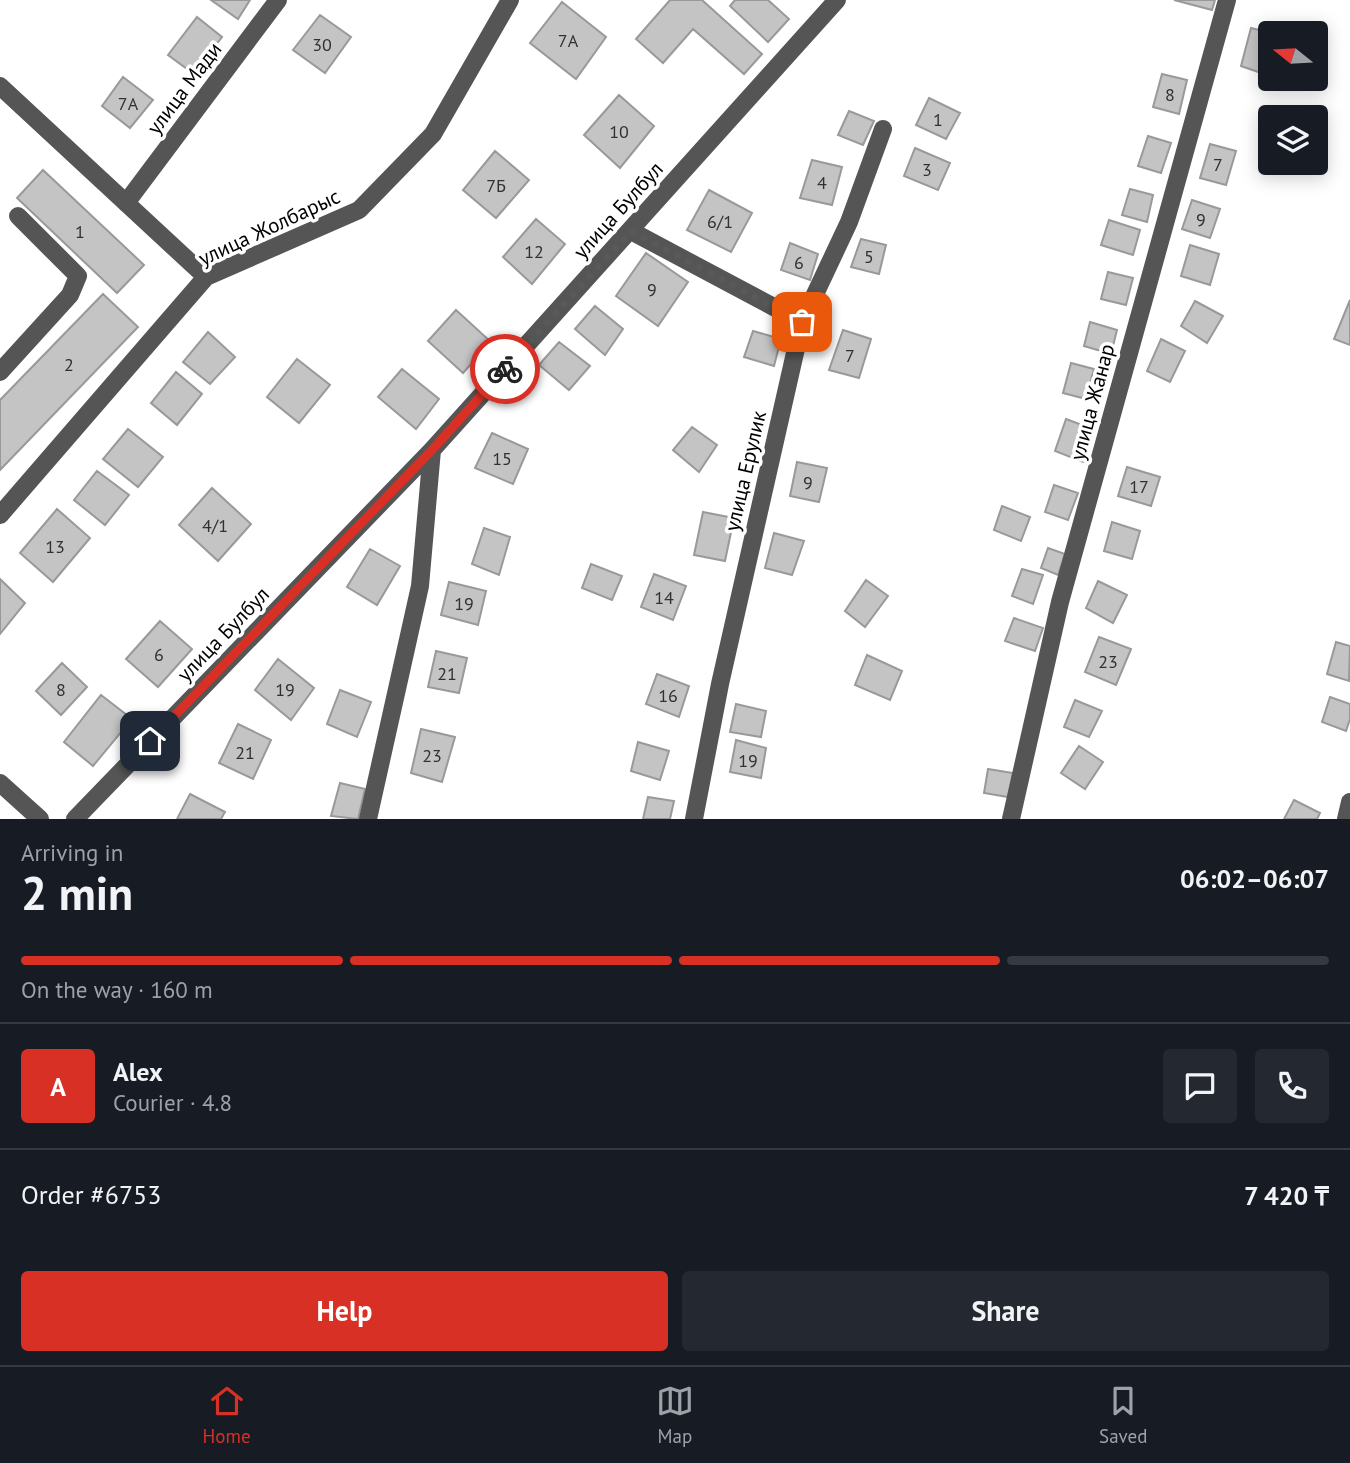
<!DOCTYPE html>
<meta charset="utf-8">
<style>
:root{--surface:#171b24;--page:#242831;--text:#f1f3f6;--muted:#9ea1a6;--line:#363941;--accent:#d93025}
body{margin:0;font-family:"PT Sans",sans-serif;background:var(--page);color:var(--text);height:100vh;display:flex;flex-direction:column;font-size:26px;white-space:nowrap}
*{box-sizing:border-box;margin:0}
p{font-size:23px;color:var(--muted)}
.icon{flex:none;width:38px;height:38px;fill:none;stroke:currentColor;stroke-width:2;stroke-linecap:round;stroke-linejoin:round}
.map{position:relative;height:819px;overflow:hidden}
.panel{display:flex;flex-direction:column;background:var(--surface);flex:1}
.panel>*{flex:none}
.needle{width:46px;rotate:288deg}
.fabs{position:absolute;left:1258px;top:21px;display:grid;gap:14px}
.fabs a{display:grid;place-items:center;width:70px;height:70px;border-radius:7px;background:var(--surface);box-shadow:0 4px 18px #0003;font-size:35px}
.pin{position:absolute;display:grid;place-items:center;width:60px;height:60px;color:#fff;margin:-30px;border-radius:14px;box-shadow:0 4px 10px #0006}
.courier{position:absolute;display:grid;place-items:center;width:70px;height:70px;margin:-35px;border:5px solid #d93025;border-radius:50%;background:#fff;color:#222;box-shadow:0 2px 9px #0007}
.head em{font-style:normal;font-weight:800}
.head div{display:flex;flex-direction:column-reverse}
.head{display:flex;align-items:center;justify-content:space-between;height:119px;padding:0 21px}
h1{font-size:46px;font-weight:800;line-height:52px}
.bar{display:grid;grid-template-columns:repeat(4,1fr);gap:10px 7px;align-content:center;height:84px;padding:0 21px}
.bar i{height:9px;border-radius:5px;background:var(--line)}
.bar .selected{background:var(--accent)}
.bar p{grid-column:span 4}
.line{display:flex;align-items:center;gap:18px;padding:0 21px;border-top:2px solid var(--line)}
.line div{flex:1}
.round{display:grid;place-items:center;flex:none;width:74px;height:74px;border-radius:7px;background:var(--page)}
.cta{display:flex;gap:14px;margin-top:auto;padding:14px 21px}
.cta a{flex:1;height:80px;border-radius:7px;background:var(--accent);color:#fff;font-size:28px;font-weight:800;line-height:80px;text-align:center}
.cta a+a{background:var(--page);color:var(--text)}
.dock{display:flex;justify-content:space-around;align-items:center;height:98px;border-top:2px solid var(--line);background:var(--surface);font-size:19px;color:var(--muted)}
.dock a{display:grid;justify-items:center;gap:4px}
.dock .selected{color:var(--accent)}
.map>svg:first-child{display:block}
.building{fill:#c4c4c4;stroke:#999;stroke-width:2}
.lines{fill:none;stroke-linecap:round;stroke-linejoin:round}
.minor{stroke:#555;stroke-width:18}
.done{stroke:#595959;stroke-width:7;stroke-dasharray:0 12.6}
.route{stroke:#d93025;stroke-width:9}
.labels{text-anchor:middle;dominant-baseline:central;stroke-width:7;stroke-linejoin:round;paint-order:stroke}
.number-label{font-size:18px;fill:#313131}
.street-label{font-size:21px;fill:#000;stroke:#fff}
</style>
<div class="map">
<svg width="1350" height="819" viewBox="0 0 1350 819">
<rect width="100%" height="100%" fill="#fff"/>
<path class="building" d="M 211,0 L 250,0 L 238,19 Z
M 670,0 L 702,0 L 762,54 L 744,74 L 693,29 L 663,63 L 636,39 Z
M 735,0 L 768,0 L 789,19 L 768,42 L 730,6 Z
M 1174,0 L 1215,0 L 1212,10 Z
M 562,2 L 606,37 L 576,79 L 530,43 Z
M 320,15 L 351,37 L 325,73 L 293,50 Z
M 197,17 L 222,37 L 194,74 L 168,55 Z
M 1251,28 L 1271,33 L 1270,76 L 1241,66 Z
M 1162,74 L 1187,80 L 1179,114 L 1153,107 Z
M 123,77 L 153,100 L 130,128 L 102,106 Z
M 619,95 L 654,126 L 620,168 L 584,135 Z
M 929,98 L 960,113 L 946,139 L 916,125 Z
M 849,111 L 874,121 L 863,145 L 838,135 Z
M 1148,136 L 1171,143 L 1161,173 L 1138,166 Z
M 1210,144 L 1236,151 L 1226,185 L 1200,178 Z
M 915,148 L 950,163 L 938,190 L 904,176 Z
M 495,151 L 529,180 L 496,218 L 463,190 Z
M 812,160 L 842,167 L 832,205 L 800,198 Z
M 43,170 L 144,265 L 117,293 L 17,198 Z
M 1130,189 L 1153,195 L 1147,222 L 1122,215 Z
M 709,190 L 752,213 L 731,252 L 687,230 Z
M 1192,200 L 1220,209 L 1210,238 L 1182,229 Z
M 536,219 L 565,244 L 532,284 L 503,257 Z
M 1109,220 L 1140,230 L 1133,255 L 1101,245 Z
M 861,239 L 886,245 L 879,274 L 851,267 Z
M 790,243 L 818,254 L 810,280 L 781,270 Z
M 1190,245 L 1219,254 L 1210,285 L 1181,276 Z
M 646,253 L 688,282 L 658,326 L 616,296 Z
M 1108,272 L 1133,278 L 1126,305 L 1101,299 Z
M 103,294 L 138,327 L 0,470 L 0,400 Z
M 1350,300 L 1350,345 L 1334,339 Z
M 1195,301 L 1223,316 L 1207,343 L 1181,326 Z
M 595,306 L 623,329 L 605,355 L 575,329 Z
M 456,310 L 491,342 L 463,373 L 428,341 Z
M 1090,322 L 1117,330 L 1111,354 L 1084,346 Z
M 843,330 L 871,339 L 859,378 L 829,370 Z
M 753,331 L 781,339 L 774,366 L 744,357 Z
M 208,332 L 235,357 L 210,384 L 183,362 Z
M 1161,339 L 1185,351 L 1170,382 L 1147,371 Z
M 559,342 L 590,366 L 569,390 L 539,365 Z
M 297,359 L 330,385 L 299,423 L 267,397 Z
M 1071,363 L 1094,369 L 1086,399 L 1063,393 Z
M 402,369 L 439,399 L 416,429 L 378,397 Z
M 176,372 L 202,394 L 177,425 L 151,403 Z
M 1066,419 L 1093,429 L 1083,462 L 1055,451 Z
M 692,427 L 717,445 L 699,472 L 673,450 Z
M 128,429 L 163,457 L 138,487 L 103,459 Z
M 492,433 L 528,449 L 513,484 L 475,468 Z
M 797,462 L 827,468 L 819,502 L 790,496 Z
M 1127,467 L 1160,477 L 1151,506 L 1118,496 Z
M 97,471 L 129,495 L 105,525 L 74,500 Z
M 1054,485 L 1078,493 L 1068,520 L 1045,512 Z
M 212,488 L 251,524 L 218,561 L 179,525 Z
M 1002,506 L 1030,517 L 1021,541 L 994,530 Z
M 57,509 L 90,538 L 53,582 L 20,553 Z
M 703,512 L 734,518 L 725,561 L 694,555 Z
M 1112,522 L 1140,531 L 1132,559 L 1104,551 Z
M 484,528 L 510,537 L 499,575 L 472,564 Z
M 774,533 L 804,541 L 792,575 L 765,568 Z
M 1048,548 L 1065,554 L 1058,575 L 1041,568 Z
M 370,549 L 400,566 L 377,605 L 347,587 Z
M 591,564 L 622,576 L 612,600 L 582,588 Z
M 1022,569 L 1043,575 L 1033,604 L 1012,596 Z
M 654,574 L 686,586 L 673,620 L 641,607 Z
M 0,579 L 25,603 L 0,634 Z
M 866,580 L 888,596 L 865,627 L 845,611 Z
M 1098,581 L 1127,595 L 1113,623 L 1086,608 Z
M 449,582 L 486,591 L 478,625 L 441,615 Z
M 1014,618 L 1043,628 L 1035,651 L 1005,641 Z
M 160,621 L 192,649 L 158,687 L 126,659 Z
M 1099,637 L 1131,649 L 1116,685 L 1085,672 Z
M 1336,642 L 1350,646 L 1349,681 L 1327,674 Z
M 436,651 L 467,658 L 459,693 L 428,687 Z
M 867,655 L 902,671 L 890,700 L 855,685 Z
M 278,659 L 314,688 L 291,720 L 255,690 Z
M 62,663 L 87,687 L 61,715 L 36,691 Z
M 657,674 L 689,686 L 679,717 L 646,704 Z
M 340,690 L 371,702 L 357,737 L 327,724 Z
M 101,695 L 132,719 L 93,766 L 64,742 Z
M 1330,697 L 1350,704 L 1350,719 L 1346,731 L 1322,722 Z
M 1075,700 L 1102,711 L 1089,737 L 1064,727 Z
M 736,704 L 766,711 L 761,737 L 730,732 Z
M 238,724 L 271,740 L 253,779 L 219,763 Z
M 421,729 L 455,737 L 442,782 L 411,773 Z
M 736,740 L 766,748 L 761,778 L 730,772 Z
M 638,742 L 669,751 L 660,780 L 631,771 Z
M 1079,746 L 1103,762 L 1085,789 L 1061,773 Z
M 988,769 L 1013,773 L 1008,797 L 984,793 Z
M 340,783 L 365,789 L 358,819 L 331,816 Z
M 190,794 L 225,812 L 221,819 L 177,819 Z
M 648,797 L 674,801 L 670,819 L 643,819 Z
M 1294,800 L 1320,813 L 1317,819 L 1284,819 Z"/>
<g class="lines">
<path class="minor" d="M 0,86 L 206,277
M 126,203 L 278,0
M 631,231 L 802,322 L 720,684 L 694,819
M 802,322 L 849,222 L 883,129
M 0,372 L 70,295 L 78,276 L 18,216
M 0,515 L 206,277 L 359,210 L 433,134 L 510,0
M 0,783 L 40,819
M 75,819 L 432,450 L 837,0
M 368,819 L 420,586 L 432,450
M 1011,819 L 1060,602 L 1227,0
M 1346,819 L 1350,802"/>
</g>
<g class="lines">
<path class="done" d="M 505,369 L 631,231 L 802,322"/>
<path class="route" d="M 150,741 L 432,450 L 505,369"/>
</g>
<g class="labels">
<g class="number-label">
<text x="568" y="40">7А</text>
<text x="322" y="44">30</text>
<text x="1170" y="94">8</text>
<text x="128" y="103">7А</text>
<text x="938" y="119">1</text>
<text x="619" y="131">10</text>
<text x="1218" y="164">7</text>
<text x="927" y="169">3</text>
<text x="822" y="182">4</text>
<text x="496" y="185">7Б</text>
<text x="1201" y="219">9</text>
<text x="720" y="221">6/1</text>
<text x="80" y="231">1</text>
<text x="534" y="251">12</text>
<text x="869" y="256">5</text>
<text x="799" y="262">6</text>
<text x="652" y="289">9</text>
<text x="850" y="355">7</text>
<text x="69" y="364">2</text>
<text x="502" y="458">15</text>
<text x="808" y="482">9</text>
<text x="1139" y="486">17</text>
<text x="215" y="525">4/1</text>
<text x="55" y="546">13</text>
<text x="664" y="597">14</text>
<text x="464" y="603">19</text>
<text x="159" y="654">6</text>
<text x="1108" y="661">23</text>
<text x="447" y="673">21</text>
<text x="61" y="689">8</text>
<text x="285" y="689">19</text>
<text x="668" y="695">16</text>
<text x="245" y="752">21</text>
<text x="432" y="755">23</text>
<text x="748" y="760">19</text>
</g>
<g class="street-label">
<text transform="translate(184 88) rotate(-53)">улица Мади</text>
<text transform="translate(618 210) rotate(-48)">улица Булбул</text>
<text transform="translate(269 227) rotate(-25)">улица Жолбарыс</text>
<text transform="translate(1092 402) rotate(-75)">улица Жанар</text>
<text transform="translate(745 471) rotate(-77)">улица Ерулик</text>
<text transform="translate(223 634) rotate(-46)">улица Булбул</text>
</g>
</g>
</svg>
<div class="fabs">
<a><svg class="needle" viewBox="-14 -14 28 28"><path d="M0-13l5 13h-10z" fill="#e53935"/><path d="M0 13l5-13h-10z" fill="#9ea1a6"/></svg></a>
<a><svg class="icon" aria-label="layers" viewBox="0 0 24 24"><path d="M12 4l9 5-9 5-9-5zM3 14l9 5 9-5"/></svg></a>
</div>
<div class="pin" style="left:802px;top:322px;background:#ea580c"><svg class="icon" aria-label="bag" viewBox="0 0 24 24"><path d="M5 8h14l-1 12H6zM9 8a3 3 0 0 1 6 0"/></svg></div>
<div class="pin" style="left:150px;top:741px;background:#1f2937"><svg class="icon" aria-label="home" viewBox="0 0 24 24"><path d="M3 11l9-7 9 7M6 9v11h12V9"/></svg></div>
<div class="courier" style="left:505px;top:369px"><svg class="icon" aria-label="bike" viewBox="0 0 24 24"><circle cx="6" cy="16" r="4"/><circle cx="18" cy="16" r="4"/><path d="M6 16l4-8h5l3 8M10 8l3 8H6M13 5h3"/></svg></div>
</div>
<section class="panel">
<div class="head"><div><h1>2 min</h1><p>Arriving in</p></div><em>06:02–06:07</em></div>
<div class="bar"><i class="selected"></i><i class="selected"></i><i class="selected"></i><i></i><p>On the way · 160 m</p></div>
<div class="line" style="height:126px"><b class="round" style="background:var(--accent);color:#fff">A</b><div><b>Alex</b><p>Courier · 4.8</p></div><a class="round"><svg class="icon" aria-label="chat" viewBox="0 0 24 24"><path d="M4 5h16v11H9l-5 4z"/></svg></a><a class="round"><svg class="icon" aria-label="phone" viewBox="0 0 24 24"><path d="M5 4h4l2 5-3 2q2 4 5 5l2-3 5 2v4C11 20 4 13 5 4z"/></svg></a></div>
<div class="line" style="height:91px"><div>Order #6753</div><b>7 420 ₸</b></div>
<div class="cta"><a>Help</a><a>Share</a></div>
</section>
<nav class="dock">
<a class="selected"><svg class="icon" aria-label="home" viewBox="0 0 24 24"><path d="M3 11l9-7 9 7M6 9v11h12V9"/></svg>Home</a>
<a><svg class="icon" aria-label="map" viewBox="0 0 24 24"><path d="M3 6l6-2 6 2 6-2v14l-6 2-6-2-6 2zM9 4v14M15 6v14"/></svg>Map</a>
<a><svg class="icon" aria-label="saved" viewBox="0 0 24 24"><path d="M7 4h10v16l-5-4-5 4z"/></svg>Saved</a>
</nav>
